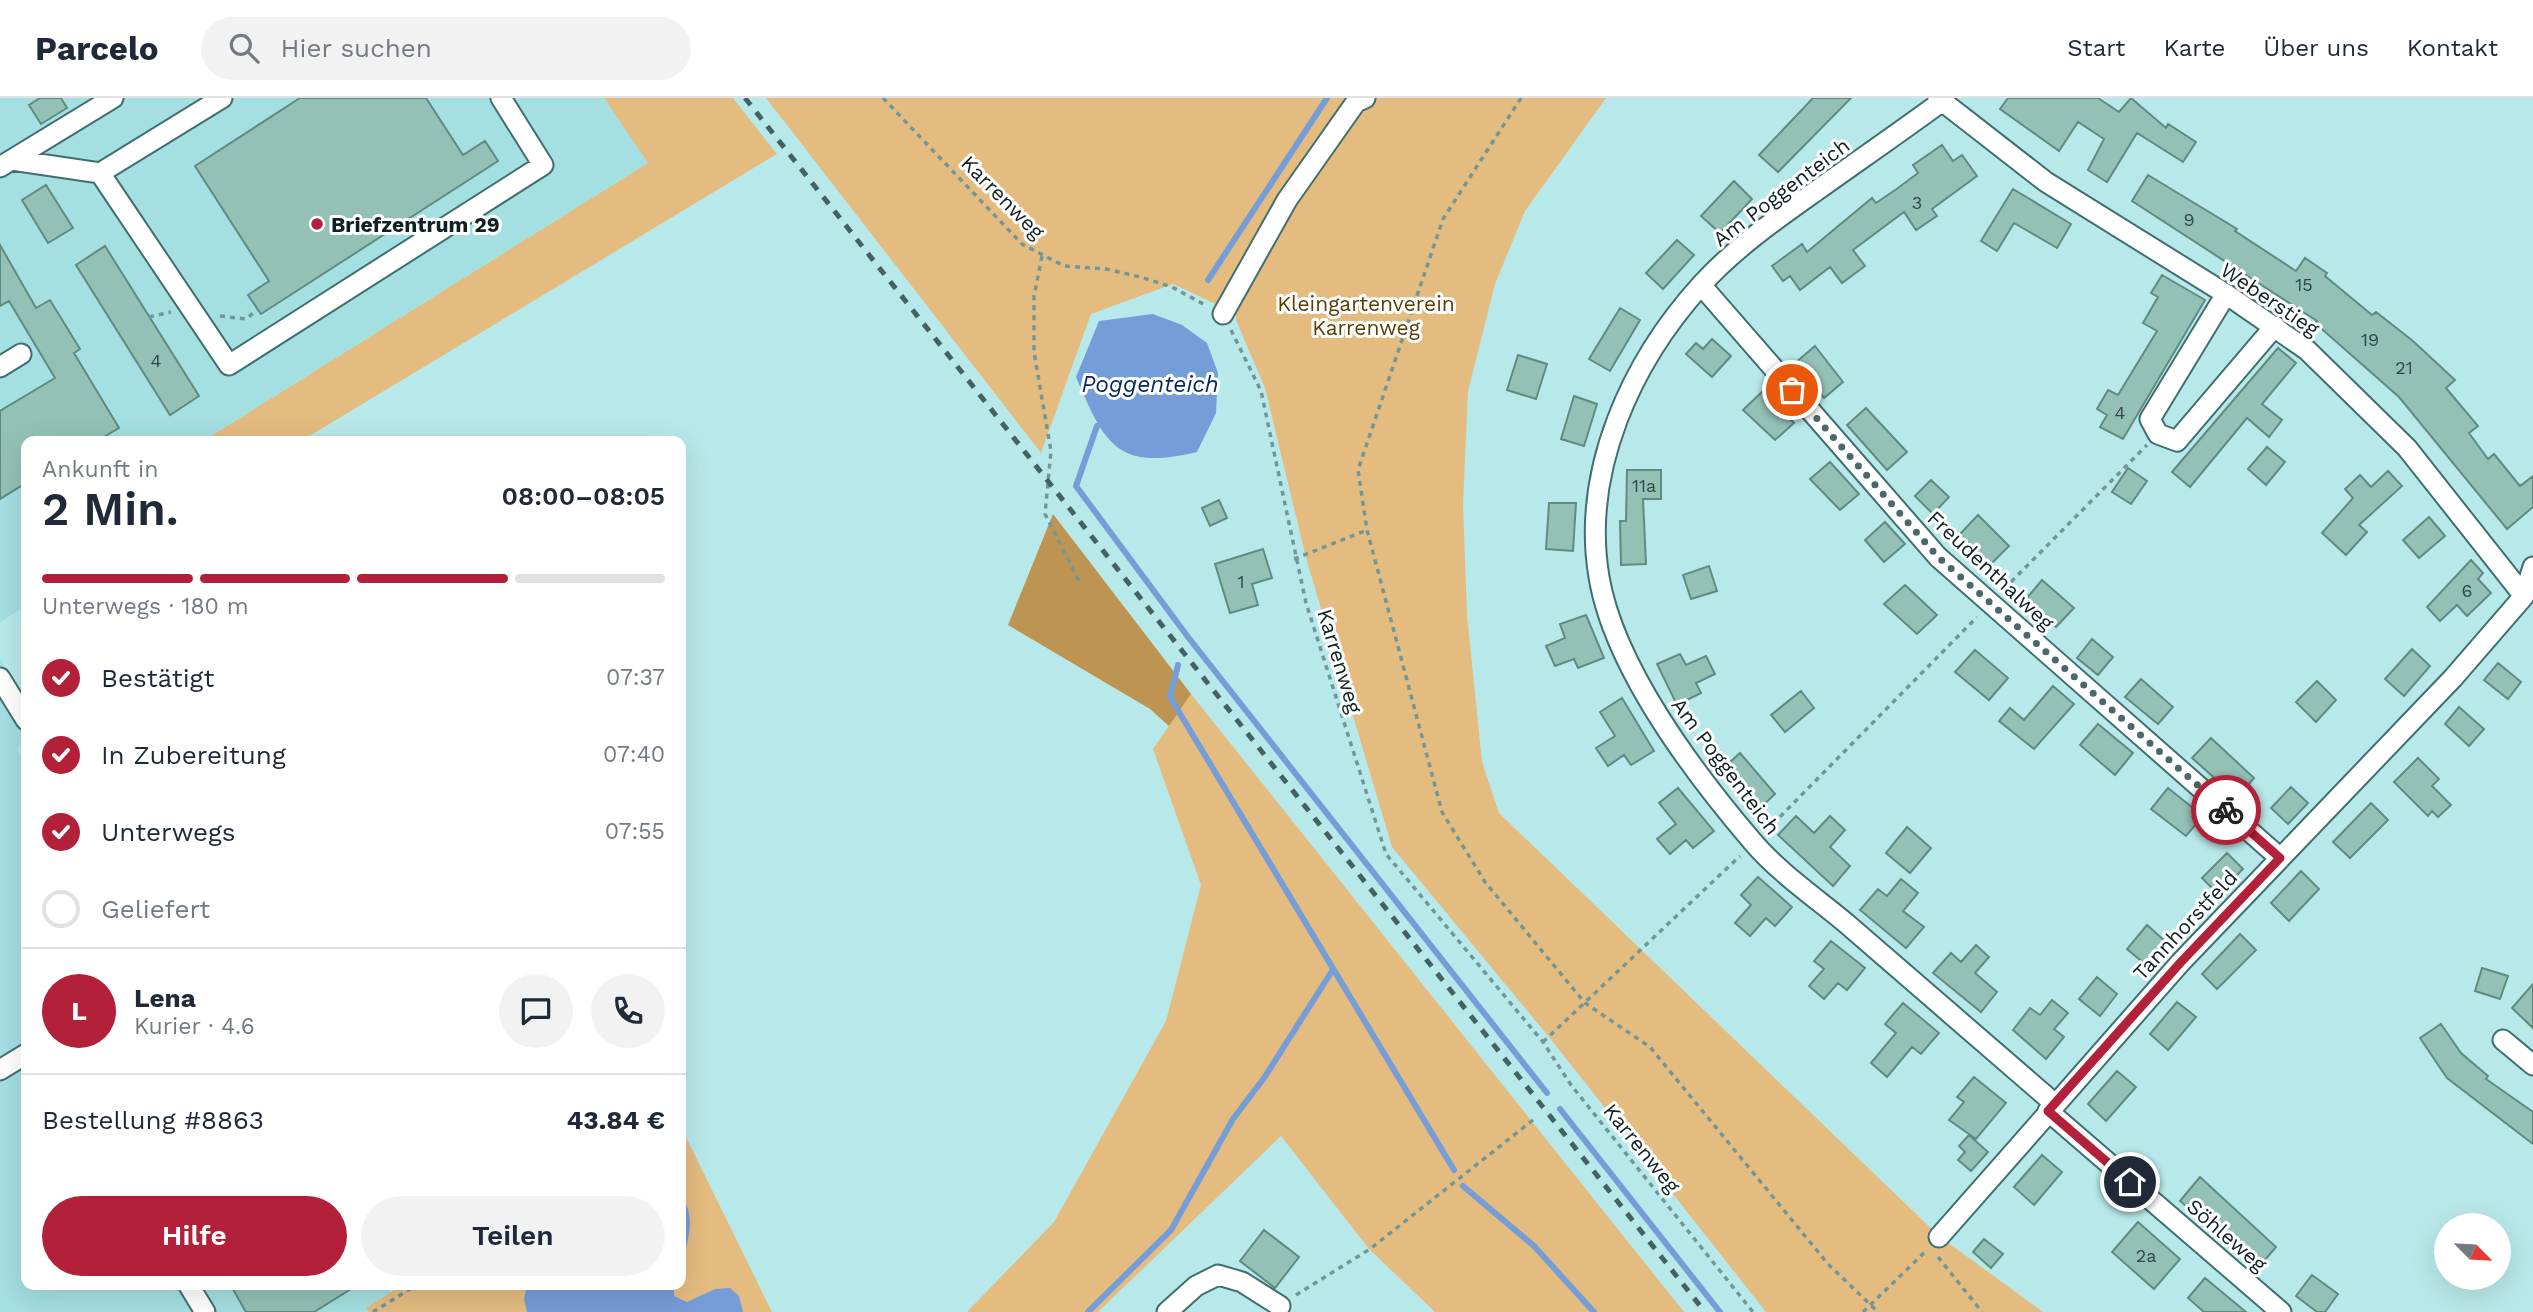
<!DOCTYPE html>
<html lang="de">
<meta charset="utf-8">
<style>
:root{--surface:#fff;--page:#f2f2f3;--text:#1f2937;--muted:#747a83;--line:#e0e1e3;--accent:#b3203a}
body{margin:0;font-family:"Work Sans",sans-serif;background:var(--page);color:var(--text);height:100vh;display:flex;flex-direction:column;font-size:26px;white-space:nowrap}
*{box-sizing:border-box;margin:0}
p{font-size:23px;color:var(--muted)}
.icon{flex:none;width:38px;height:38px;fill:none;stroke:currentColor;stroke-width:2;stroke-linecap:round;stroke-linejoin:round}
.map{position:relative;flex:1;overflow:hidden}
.details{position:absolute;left:21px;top:338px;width:665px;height:854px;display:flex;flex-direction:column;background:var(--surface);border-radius:14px;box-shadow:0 7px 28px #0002}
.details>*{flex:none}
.needle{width:46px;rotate:114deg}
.tools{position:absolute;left:2434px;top:1115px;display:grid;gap:14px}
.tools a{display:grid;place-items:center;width:77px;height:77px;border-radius:50%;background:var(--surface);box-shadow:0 7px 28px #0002;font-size:35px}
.pin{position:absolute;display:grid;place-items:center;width:60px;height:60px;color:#fff;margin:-30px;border:4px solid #fff;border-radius:50%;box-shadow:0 2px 7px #0007}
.courier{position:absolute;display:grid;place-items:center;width:70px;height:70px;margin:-35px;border:5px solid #b3203a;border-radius:50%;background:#fff;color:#222;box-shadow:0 2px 9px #0007}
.overview em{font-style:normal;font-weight:600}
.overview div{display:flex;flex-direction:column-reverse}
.overview{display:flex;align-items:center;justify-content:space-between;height:119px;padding:0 21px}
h1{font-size:46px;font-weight:600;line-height:52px}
.bar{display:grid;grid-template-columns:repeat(4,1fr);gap:10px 7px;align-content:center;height:84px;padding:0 21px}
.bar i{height:9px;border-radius:5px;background:var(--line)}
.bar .active{background:var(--accent)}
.bar p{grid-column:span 4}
.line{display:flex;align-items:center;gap:18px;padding:0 21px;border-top:2px solid var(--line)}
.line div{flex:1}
.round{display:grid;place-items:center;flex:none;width:74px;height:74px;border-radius:37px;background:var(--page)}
ol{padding:0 21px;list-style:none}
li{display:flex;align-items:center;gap:21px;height:77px}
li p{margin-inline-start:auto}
li .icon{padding:7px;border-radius:50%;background:var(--accent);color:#fff;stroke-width:4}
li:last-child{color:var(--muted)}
li i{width:38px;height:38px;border:4px solid var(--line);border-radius:50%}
.action{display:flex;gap:14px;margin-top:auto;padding:14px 21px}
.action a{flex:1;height:80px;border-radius:42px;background:var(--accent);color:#fff;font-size:28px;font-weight:600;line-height:80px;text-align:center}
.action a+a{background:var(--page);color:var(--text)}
header{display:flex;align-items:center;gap:42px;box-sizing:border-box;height:98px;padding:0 35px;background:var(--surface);border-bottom:2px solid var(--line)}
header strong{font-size:33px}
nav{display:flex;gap:38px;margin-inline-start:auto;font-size:24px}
.search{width:490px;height:63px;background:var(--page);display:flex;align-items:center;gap:18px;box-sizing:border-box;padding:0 24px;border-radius:38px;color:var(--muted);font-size:26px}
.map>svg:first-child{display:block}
.built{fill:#a4dfe1}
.green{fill:#e4bc80}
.forest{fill:#bd9451}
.water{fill:#759dd8}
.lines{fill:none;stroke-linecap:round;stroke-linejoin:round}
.stream{stroke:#759dd8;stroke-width:6}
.building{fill:#94c1b6;stroke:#608b81;stroke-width:2}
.minor-casing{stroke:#416f70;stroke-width:23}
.path{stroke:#729798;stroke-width:3.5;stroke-dasharray:5 5;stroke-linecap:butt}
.minor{stroke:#fff;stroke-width:19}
.rail{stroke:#456263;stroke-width:5;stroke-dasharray:9 9;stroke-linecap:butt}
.done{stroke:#4a6869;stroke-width:7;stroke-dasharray:0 12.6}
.route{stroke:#b3203a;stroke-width:9}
.poi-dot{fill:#b3203a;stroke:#fff;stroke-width:2.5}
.labels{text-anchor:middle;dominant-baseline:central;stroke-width:6;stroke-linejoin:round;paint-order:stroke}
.number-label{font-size:18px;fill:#304a48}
.street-label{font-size:21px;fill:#0f2223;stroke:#fff}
.poi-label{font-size:21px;font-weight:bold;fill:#0f2223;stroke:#fff;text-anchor:start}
.park-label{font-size:21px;fill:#5a3e06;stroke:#fff}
.water-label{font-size:23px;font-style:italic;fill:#02285c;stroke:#fff}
</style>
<header>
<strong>Parcelo</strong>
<div class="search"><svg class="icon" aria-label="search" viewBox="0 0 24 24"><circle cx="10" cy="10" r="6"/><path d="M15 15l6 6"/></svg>Hier suchen</div>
<nav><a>Start</a><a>Karte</a><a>Über uns</a><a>Kontakt</a></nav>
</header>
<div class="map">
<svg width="2533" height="1214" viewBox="0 0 2533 1214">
<rect width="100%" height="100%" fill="#b8e9ea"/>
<path class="built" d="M 0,0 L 604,0 L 648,65 L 203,343 L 26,343 L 26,508 L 0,524 Z
M 0,561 L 26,605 L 26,646 L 17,651 L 26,665 L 26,1186 L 386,1187 L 391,1194 L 367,1210 L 369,1214 L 0,1214 Z"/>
<path class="green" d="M 604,0 L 733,0 L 777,56 L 301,343 L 203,343 L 648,65 Z
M 766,0 L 1606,0 L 1525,113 L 1495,186 L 1468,293 L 1463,406 L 1467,517 L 1482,664 L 1499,715 L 1939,1138 L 2043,1214 L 1766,1214 L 1549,939 L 1392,749 L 1306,460 L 1265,290 L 1236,222 L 1236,204 L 1224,210 L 1173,186 L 1091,216 L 1041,355 Z
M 1191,596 L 1684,1214 L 1435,1214 L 1369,1151 L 1281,1038 L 1098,1214 L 967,1214 L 1054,1124 L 1166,923 L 1201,787 L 1153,651 Z
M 681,1029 L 772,1214 L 369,1214 L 366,1210 L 402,1187 L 681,1186 Z"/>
<path class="forest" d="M 1053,416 L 1191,596 L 1169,628 L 1150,611 L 1008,527 Z"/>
<path class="water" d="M 1153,216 L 1182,227 L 1207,245 L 1218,275 L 1216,315 L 1197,354 C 1117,373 1105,347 1076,279 L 1099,223 Z
M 681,1099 C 697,1115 688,1147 681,1165 Z
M 527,1187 L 674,1187 L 674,1198 L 687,1204 L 715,1191 L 730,1190 L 739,1198 L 743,1214 L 527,1214 L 524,1201 Z"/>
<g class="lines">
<path class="stream" d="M 1208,182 L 1327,0
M 1097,328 L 1076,388 L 1188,539 L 1547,995
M 1178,567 L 1170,599 L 1454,1072
M 1560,1011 L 1720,1214
M 1463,1088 L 1534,1148 L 1594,1214
M 1088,1214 L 1171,1132 L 1233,1021 L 1264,980 L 1332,873"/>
</g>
<path class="building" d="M 40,0 L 61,0 L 67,10 L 41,26 L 29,7 Z
M 300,0 L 426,0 L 463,57 L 485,43 L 498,63 L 261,216 L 248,197 L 269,183 L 195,68 Z
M 1813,0 L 1851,0 L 1778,74 L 1759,57 Z
M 2008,0 L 2098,0 L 2119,14 L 2131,0 L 2166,30 L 2168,26 L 2196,44 L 2183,64 L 2137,35 L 2107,84 L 2088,72 L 2104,41 L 2078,24 L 2059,53 L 2000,11 Z
M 1942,47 L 1953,63 L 1962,57 L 1977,78 L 1932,111 L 1937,118 L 1916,132 L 1904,114 L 1853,152 L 1865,168 L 1842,185 L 1830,169 L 1800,192 L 1790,178 L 1783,183 L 1772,168 L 1802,146 L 1807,154 L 1872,100 L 1876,105 L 1898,90 L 1918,75 L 1913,67 Z
M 2148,77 L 2237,131 L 2235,133 L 2296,173 L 2305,160 L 2327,175 L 2325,178 L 2372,217 L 2376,214 L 2413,243 L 2455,282 L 2446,290 L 2478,328 L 2469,335 L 2488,361 L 2494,356 L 2520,388 L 2533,378 L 2533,409 L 2507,431 L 2399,299 L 2315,225 L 2317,223 L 2132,103 Z
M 1734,83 L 1752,101 L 1720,135 L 1701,118 Z
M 46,87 L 73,130 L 48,145 L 22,102 Z
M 2013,91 L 2071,126 L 2057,150 L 2014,125 L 1997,153 L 1981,143 Z
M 1677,142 L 1694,157 L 1663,191 L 1646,175 Z
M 0,147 L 36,210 L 50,202 L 80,251 L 74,255 L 119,330 L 97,343 L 26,343 L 26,385 L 0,401 L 0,313 L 55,280 L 9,203 L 0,208 Z
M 105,148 L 199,298 L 170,317 L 76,167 Z
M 2162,177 L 2205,202 L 2123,341 L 2100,329 L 2107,317 L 2097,311 L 2108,292 L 2118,297 L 2157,233 L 2143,225 L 2158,199 L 2151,195 Z
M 1620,210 L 1640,222 L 1610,273 L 1589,261 Z
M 1712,241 L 1731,258 L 1712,279 L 1686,256 L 1696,245 L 1703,251 Z
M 1815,248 L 1843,284 L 1824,300 L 1795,265 Z
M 2278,250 L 2296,265 L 2262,306 L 2282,322 L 2269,339 L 2247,320 L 2190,389 L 2172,374 Z
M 1518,257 L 1547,266 L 1536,301 L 1507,292 Z
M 1763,293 L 1794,325 L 1775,342 L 1743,312 Z
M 1574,298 L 1597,306 L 1584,348 L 1561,341 Z
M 1866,310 L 1907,354 L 1887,372 L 1847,327 Z
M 2267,349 L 2285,364 L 2266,387 L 2248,371 Z
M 1830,364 L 1859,396 L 1840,412 L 1810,381 Z
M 2128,370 L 2147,383 L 2131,406 L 2112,394 Z
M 1627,372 L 1661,372 L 1661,401 L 1643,401 L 1646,466 L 1621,467 L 1620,423 L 1626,423 Z
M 2388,373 L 2402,388 L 2359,427 L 2367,434 L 2346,457 L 2322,435 L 2353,400 L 2345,391 L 2360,377 L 2371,389 Z
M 1931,382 L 1949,399 L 1933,416 L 1915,398 Z
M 1219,402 L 1227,420 L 1210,428 L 1202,410 Z
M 1549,405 L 1576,405 L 1573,453 L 1546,451 Z
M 1978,417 L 2009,448 L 1990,467 L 1960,436 Z
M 2429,419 L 2445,438 L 2419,460 L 2403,442 Z
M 1885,424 L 1905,446 L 1884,464 L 1865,442 Z
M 1263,451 L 1272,480 L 1252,486 L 1258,507 L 1230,515 L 1215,466 Z
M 2471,462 L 2483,475 L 2478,481 L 2491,495 L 2467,518 L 2457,507 L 2440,523 L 2427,509 Z
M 1709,468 L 1717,493 L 1691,501 L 1683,477 Z
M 2042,482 L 2074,510 L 2056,529 L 2026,501 Z
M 1905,487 L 1937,517 L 1917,536 L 1884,506 Z
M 1586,517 L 1604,560 L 1578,570 L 1574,561 L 1555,568 L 1546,548 L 1565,540 L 1560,526 Z
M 2092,541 L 2113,559 L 2098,577 L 2077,560 Z
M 2412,551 L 2430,568 L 2404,598 L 2385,581 Z
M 1975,552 L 2008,580 L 1989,602 L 1955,574 Z
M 1680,556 L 1686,567 L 1706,558 L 1715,576 L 1696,585 L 1701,595 L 1677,607 L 1657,566 Z
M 2498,565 L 2521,584 L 2508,601 L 2484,582 Z
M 2141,581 L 2173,609 L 2158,626 L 2125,599 Z
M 2317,583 L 2336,602 L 2316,624 L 2296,604 Z
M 2053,588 L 2074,606 L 2034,651 L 1999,623 L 2010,610 L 2024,622 Z
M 1801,593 L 1814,610 L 1785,634 L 1771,617 Z
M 1622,600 L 1654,653 L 1631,667 L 1624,657 L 1608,668 L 1596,650 L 1615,638 L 1600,614 Z
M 2459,609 L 2484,631 L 2469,648 L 2445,626 Z
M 2098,626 L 2133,655 L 2115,677 L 2080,647 Z
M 2211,640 L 2254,680 L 2237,700 L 2192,660 Z
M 1740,655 L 1775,696 L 1755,715 L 1719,674 Z
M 2418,660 L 2439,681 L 2432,688 L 2451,707 L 2438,719 L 2432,713 L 2428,718 L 2394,684 Z
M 2291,689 L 2308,705 L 2288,726 L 2271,710 Z
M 1678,690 L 1714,733 L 1693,750 L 1686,742 L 1670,756 L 1657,741 L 1676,726 L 1659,705 Z
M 2168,690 L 2203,718 L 2186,738 L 2151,711 Z
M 2371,705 L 2388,722 L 2350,760 L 2333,744 Z
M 1796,718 L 1814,735 L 1830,718 L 1845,732 L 1830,749 L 1850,768 L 1833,788 L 1778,737 Z
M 1907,729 L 1931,750 L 1910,775 L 1886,755 Z
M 2227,755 L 2243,771 L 2218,796 L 2202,780 Z
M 2301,773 L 2319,791 L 2289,823 L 2271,805 Z
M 1758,779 L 1792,809 L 1775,828 L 1766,820 L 1750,838 L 1735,825 L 1751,807 L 1741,797 Z
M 1901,781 L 1918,795 L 1903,813 L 1924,829 L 1906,850 L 1860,812 L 1878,791 L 1887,798 Z
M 2147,827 L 2165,843 L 2145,866 L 2127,851 Z
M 2240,836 L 2256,852 L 2217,891 L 2202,876 Z
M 1831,843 L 1865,870 L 1847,892 L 1838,885 L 1824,901 L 1809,888 L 1824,871 L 1814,863 Z
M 1976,847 L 1989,859 L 1975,875 L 1997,894 L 1981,914 L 1933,875 L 1951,855 L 1961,864 Z
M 2482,870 L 2508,878 L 2500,901 L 2475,893 Z
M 2097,879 L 2117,896 L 2100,918 L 2079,901 Z
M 2533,886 L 2533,930 L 2512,910 Z
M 2052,902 L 2068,915 L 2054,931 L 2064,939 L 2046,961 L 2013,932 L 2030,910 L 2040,917 Z
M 2177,904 L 2196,919 L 2168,952 L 2150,936 Z
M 1903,905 L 1939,935 L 1921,956 L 1912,949 L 1887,979 L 1871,965 L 1896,935 L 1885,926 Z
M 2441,926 L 2461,955 L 2488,978 L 2486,981 L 2533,1014 L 2533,1046 L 2447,980 L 2420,940 Z
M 2117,973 L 2136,989 L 2106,1023 L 2088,1006 Z
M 1974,979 L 2006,1005 L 1976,1041 L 1949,1022 L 1964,1004 L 1957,999 Z
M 1969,1037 L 1988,1054 L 1971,1073 L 1958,1062 L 1965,1054 L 1959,1048 Z
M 2042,1057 L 2062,1074 L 2034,1107 L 2014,1089 Z
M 2200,1079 L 2276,1149 L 2258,1170 L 2180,1103 Z
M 2138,1124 L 2180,1161 L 2154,1191 L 2112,1154 Z
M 1264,1132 L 1299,1159 L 1275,1190 L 1240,1163 Z
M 1984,1141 L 2003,1156 L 1991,1170 L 1973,1154 Z
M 2312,1177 L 2338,1196 L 2325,1214 L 2317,1214 L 2296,1198 Z
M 2205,1180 L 2246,1214 L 2204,1214 L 2188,1200 Z
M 230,1186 L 359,1186 L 314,1214 L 246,1214 Z"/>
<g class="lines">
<g class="minor-casing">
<path id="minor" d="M 1938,0 L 2046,84 L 2226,196 L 2307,252 L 2407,350 L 2524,498
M 1941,4 C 1900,34 1858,63 1816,93 C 1775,122 1736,149 1702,186 C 1632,263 1581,372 1599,479 C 1614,569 1694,675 1752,743 C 1778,774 1816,800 1847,826 C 1916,886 1986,946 2055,1006
M 12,62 L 100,75 L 222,0
M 0,69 L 113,0
M 100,75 L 229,267 L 543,67 L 501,0
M 1701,187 L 1938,459 L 2280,760
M 2226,196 L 2150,321 L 2158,336 L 2177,343 L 2275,228
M 1223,216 L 1287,102 L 1356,4 L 1365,0
M 0,269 L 21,256
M 0,580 L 26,622
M 2503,942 L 2533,967
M 0,972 L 26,956
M 2048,1013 L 2281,1214
M 1939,1139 L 2181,864 L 2453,580 L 2524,498 L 2533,469
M 188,1186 L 205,1214
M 1167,1214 L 1196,1188 L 1218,1177 L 1242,1184 L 1280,1208"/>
</g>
<path class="path" d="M 883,0 L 1022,146 L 1064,168 L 1106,171 L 1140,179 L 1172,189 L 1207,208
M 1521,0 L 1443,121 L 1358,372 L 1367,432 L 1442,714 L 1485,784 L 1585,905 L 1650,949 L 1828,1166 L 1878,1214
M 1042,158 L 1034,198 L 1034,254 L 1051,353 L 1045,416 L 1081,487
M 220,218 L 246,221 L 258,211
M 149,219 L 171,214
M 1231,232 L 1261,293 L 1306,505 L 1386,756 L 1543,944 L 1571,987 L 1753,1214
M 1294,461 L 1367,432
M 2004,491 L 2147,347
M 1766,733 L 1977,519
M 1543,944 L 1740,758
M 1938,1159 L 1982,1214
M 1296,1197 L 1370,1151 L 1533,1022
M 373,1214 L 418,1186
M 1863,1214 L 1926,1153"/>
<use href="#minor" class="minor"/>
<path class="rail" d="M 745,0 L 1705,1214"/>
</g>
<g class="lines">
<path class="done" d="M 1792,292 L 1938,459 L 2226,712"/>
<path class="route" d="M 2130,1084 L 2048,1013 L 2181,864 L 2280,760 L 2226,712"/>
</g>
<circle class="poi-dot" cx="317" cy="126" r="7"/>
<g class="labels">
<g class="number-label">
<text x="1917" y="104">3</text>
<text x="2189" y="121">9</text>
<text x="2304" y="186">15</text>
<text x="2370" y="241">19</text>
<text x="156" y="262">4</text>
<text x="2404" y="269">21</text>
<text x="2120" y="314">4</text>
<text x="1644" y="387">11a</text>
<text x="1241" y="483">1</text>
<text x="2467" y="492">6</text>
<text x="2146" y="1157">2a</text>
</g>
<g class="street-label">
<text transform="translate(1781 94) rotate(-37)">Am Poggenteich</text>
<text transform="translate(1003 99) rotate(45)">Karrenweg</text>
<text transform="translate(2270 201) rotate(34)">Weberstieg</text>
<text transform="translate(1991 472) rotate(43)">Freudenthalweg</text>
<text transform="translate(1340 563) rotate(73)">Karrenweg</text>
<text transform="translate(1726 668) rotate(53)">Am Poggenteich</text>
<text transform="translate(2185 827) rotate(-47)">Tannhorstfeld</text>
<text transform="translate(1642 1050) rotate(51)">Karrenweg</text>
<text transform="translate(2227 1137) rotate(41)">Söhleweg</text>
</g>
<g class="poi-label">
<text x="331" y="126">Briefzentrum 29</text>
</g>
<g class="park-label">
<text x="1366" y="205">Kleingartenverein<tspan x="1366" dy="24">Karrenweg</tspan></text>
</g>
<g class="water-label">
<text x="1150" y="286">Poggenteich</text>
</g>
</g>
</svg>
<div class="tools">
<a><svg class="needle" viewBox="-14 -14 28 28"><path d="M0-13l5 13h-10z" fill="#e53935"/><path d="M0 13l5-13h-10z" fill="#747a83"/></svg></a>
</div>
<div class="pin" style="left:1792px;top:292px;background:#ea580c"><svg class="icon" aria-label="bag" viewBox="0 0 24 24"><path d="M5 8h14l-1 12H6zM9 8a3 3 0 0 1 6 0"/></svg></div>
<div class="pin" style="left:2130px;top:1084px;background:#1f2937"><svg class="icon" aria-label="home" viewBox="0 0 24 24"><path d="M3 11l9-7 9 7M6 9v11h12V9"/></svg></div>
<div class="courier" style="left:2226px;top:712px"><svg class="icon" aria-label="bike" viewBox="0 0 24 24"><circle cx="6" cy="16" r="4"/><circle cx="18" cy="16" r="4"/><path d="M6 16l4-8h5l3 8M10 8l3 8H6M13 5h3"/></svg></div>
<section class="details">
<div class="overview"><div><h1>2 Min.</h1><p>Ankunft in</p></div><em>08:00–08:05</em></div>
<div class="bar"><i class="active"></i><i class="active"></i><i class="active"></i><i></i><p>Unterwegs · 180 m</p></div>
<ol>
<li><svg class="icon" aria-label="check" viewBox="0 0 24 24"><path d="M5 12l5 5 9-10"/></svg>Bestätigt<p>07:37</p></li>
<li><svg class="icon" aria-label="check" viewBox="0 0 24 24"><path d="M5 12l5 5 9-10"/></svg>In Zubereitung<p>07:40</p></li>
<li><svg class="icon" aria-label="check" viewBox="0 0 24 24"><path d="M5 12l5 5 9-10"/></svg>Unterwegs<p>07:55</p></li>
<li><i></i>Geliefert</li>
</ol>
<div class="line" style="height:126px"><b class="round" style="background:var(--accent);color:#fff">L</b><div><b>Lena</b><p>Kurier · 4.6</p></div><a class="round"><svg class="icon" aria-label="chat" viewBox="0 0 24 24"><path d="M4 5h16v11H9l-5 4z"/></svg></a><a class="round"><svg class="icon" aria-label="phone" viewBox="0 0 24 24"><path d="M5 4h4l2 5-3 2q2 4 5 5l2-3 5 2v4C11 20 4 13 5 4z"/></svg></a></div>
<div class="line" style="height:91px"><div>Bestellung #8863</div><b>43.84 €</b></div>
<div class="action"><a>Hilfe</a><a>Teilen</a></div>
</section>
</div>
